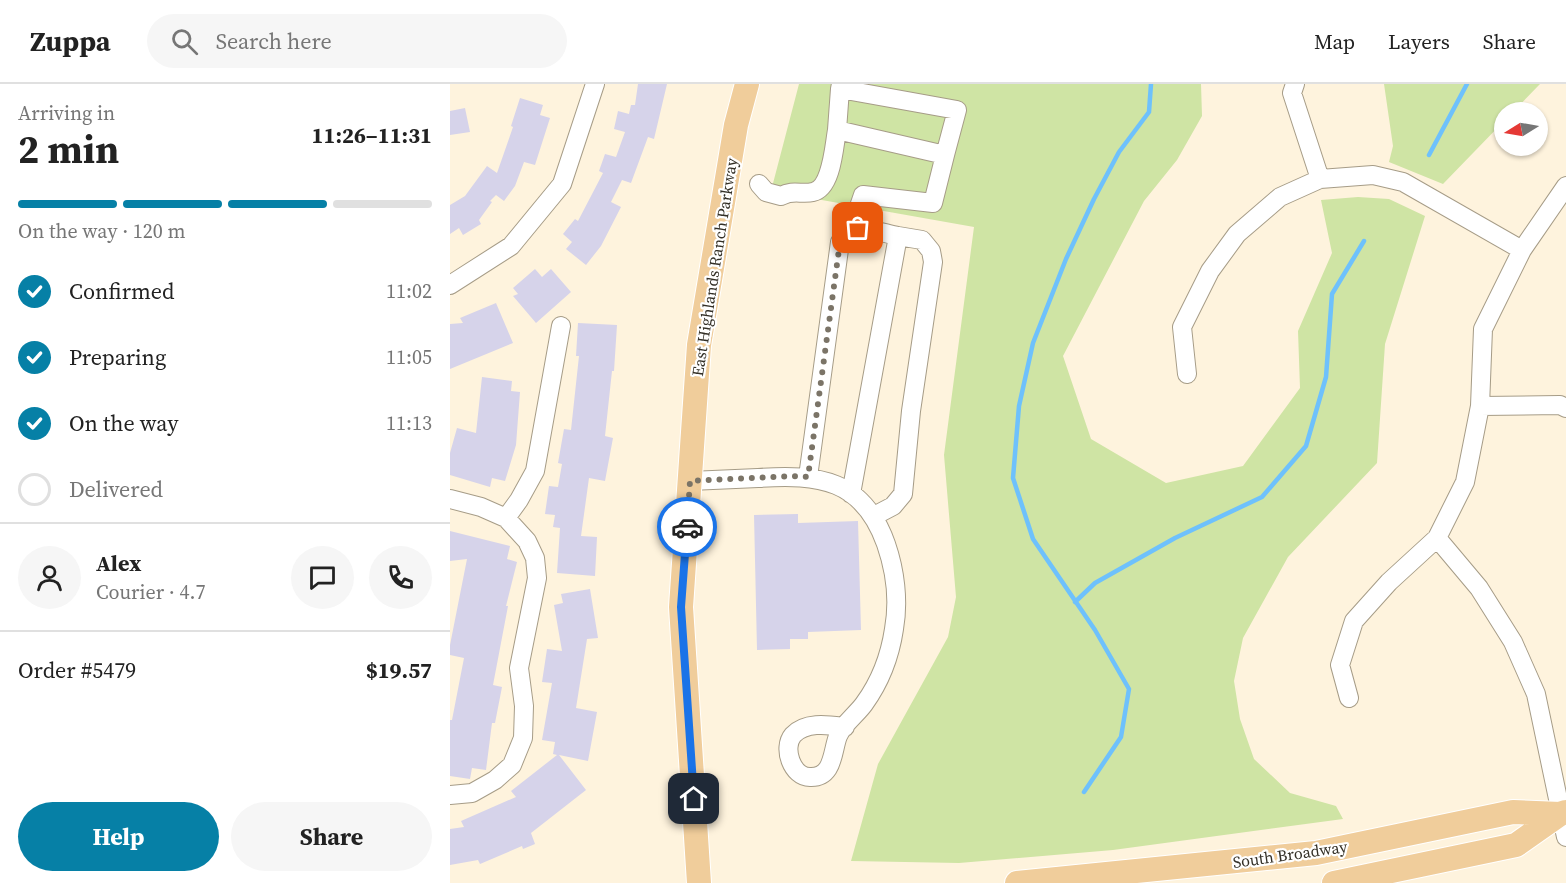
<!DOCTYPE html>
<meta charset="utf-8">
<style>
:root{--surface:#fff;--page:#f6f6f6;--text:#222;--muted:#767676;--line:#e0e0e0;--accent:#0680a6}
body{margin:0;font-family:"Source Serif 4",serif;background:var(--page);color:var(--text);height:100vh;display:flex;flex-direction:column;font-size:22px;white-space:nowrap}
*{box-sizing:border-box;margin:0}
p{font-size:20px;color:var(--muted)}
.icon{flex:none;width:33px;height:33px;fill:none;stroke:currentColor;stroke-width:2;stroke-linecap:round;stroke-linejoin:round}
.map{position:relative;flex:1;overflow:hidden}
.drawer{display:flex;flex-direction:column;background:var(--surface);width:450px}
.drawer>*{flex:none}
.needle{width:39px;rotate:259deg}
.buttons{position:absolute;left:1044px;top:18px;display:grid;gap:12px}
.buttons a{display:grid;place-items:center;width:54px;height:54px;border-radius:50%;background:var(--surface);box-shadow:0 2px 4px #0004;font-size:30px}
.pin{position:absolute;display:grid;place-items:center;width:51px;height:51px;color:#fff;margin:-26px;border-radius:12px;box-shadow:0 3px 9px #0006}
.courier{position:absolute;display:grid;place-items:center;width:60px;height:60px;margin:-30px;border:4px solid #1a73e8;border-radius:50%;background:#fff;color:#222;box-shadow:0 2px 8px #0007}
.headline em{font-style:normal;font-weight:700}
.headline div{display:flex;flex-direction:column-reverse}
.headline{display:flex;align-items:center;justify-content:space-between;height:102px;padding:0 18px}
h1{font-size:39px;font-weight:700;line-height:45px}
.bar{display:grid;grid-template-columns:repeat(4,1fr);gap:9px 6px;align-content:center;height:72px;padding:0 18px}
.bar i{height:8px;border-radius:4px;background:var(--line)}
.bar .selected{background:var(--accent)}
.bar p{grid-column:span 4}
.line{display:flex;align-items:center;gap:15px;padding:0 18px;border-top:2px solid var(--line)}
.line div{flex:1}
.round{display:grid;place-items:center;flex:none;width:63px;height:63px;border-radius:32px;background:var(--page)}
ol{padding:0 18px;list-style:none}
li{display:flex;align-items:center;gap:18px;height:66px}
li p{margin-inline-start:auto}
li .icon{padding:6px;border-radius:50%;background:var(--accent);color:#fff;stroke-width:4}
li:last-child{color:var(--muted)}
li i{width:33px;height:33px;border:3px solid var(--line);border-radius:50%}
.cta{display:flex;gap:12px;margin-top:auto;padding:12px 18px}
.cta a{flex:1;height:69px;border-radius:36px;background:var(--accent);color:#fff;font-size:24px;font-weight:700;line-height:69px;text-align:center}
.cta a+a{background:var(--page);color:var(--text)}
header{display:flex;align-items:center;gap:36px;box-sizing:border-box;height:84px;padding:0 30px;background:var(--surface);border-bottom:2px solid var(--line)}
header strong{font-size:28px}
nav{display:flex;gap:33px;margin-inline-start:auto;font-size:21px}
.search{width:420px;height:54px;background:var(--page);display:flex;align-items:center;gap:15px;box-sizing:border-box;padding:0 21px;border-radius:33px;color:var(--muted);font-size:22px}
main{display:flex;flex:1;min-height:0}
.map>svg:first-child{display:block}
.green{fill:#cfe4a4}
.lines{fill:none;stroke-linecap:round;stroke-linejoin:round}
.stream{stroke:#6ec1fc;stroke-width:4.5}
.building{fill:#d6d3ea}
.minor-casing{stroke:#a69c87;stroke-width:20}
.major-casing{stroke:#fff;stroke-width:26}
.minor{stroke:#fff;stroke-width:18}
.major{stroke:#f0cd9b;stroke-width:24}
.done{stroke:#7b7467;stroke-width:6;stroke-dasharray:0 10.8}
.route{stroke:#1a73e8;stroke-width:8}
.labels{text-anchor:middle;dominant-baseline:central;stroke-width:4.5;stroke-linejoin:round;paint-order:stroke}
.street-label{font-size:16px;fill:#343027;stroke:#fff}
</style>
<header>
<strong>Zuppa</strong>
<div class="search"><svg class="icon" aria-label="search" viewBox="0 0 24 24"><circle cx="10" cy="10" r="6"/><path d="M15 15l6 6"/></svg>Search here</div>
<nav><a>Map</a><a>Layers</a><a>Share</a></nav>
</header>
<main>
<section class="drawer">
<div class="headline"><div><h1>2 min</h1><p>Arriving in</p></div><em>11:26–11:31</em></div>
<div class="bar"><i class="selected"></i><i class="selected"></i><i class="selected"></i><i></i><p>On the way · 120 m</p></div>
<ol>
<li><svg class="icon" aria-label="check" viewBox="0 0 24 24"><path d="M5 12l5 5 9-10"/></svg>Confirmed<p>11:02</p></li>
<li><svg class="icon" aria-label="check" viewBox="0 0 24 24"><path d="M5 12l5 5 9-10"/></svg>Preparing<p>11:05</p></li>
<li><svg class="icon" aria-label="check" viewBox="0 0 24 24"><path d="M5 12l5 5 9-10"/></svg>On the way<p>11:13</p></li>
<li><i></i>Delivered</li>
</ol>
<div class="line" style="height:108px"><a class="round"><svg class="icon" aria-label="person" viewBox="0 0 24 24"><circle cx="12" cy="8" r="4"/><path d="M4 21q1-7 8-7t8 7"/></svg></a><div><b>Alex</b><p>Courier · 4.7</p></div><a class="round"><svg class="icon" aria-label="chat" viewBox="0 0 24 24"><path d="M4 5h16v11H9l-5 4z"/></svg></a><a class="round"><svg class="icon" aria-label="phone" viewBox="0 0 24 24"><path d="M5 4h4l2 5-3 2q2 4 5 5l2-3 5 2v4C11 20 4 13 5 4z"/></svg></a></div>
<div class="line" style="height:78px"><div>Order #5479</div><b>$19.57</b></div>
<div class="cta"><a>Help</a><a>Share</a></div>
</section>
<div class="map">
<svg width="1116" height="799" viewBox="0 0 1116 799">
<rect width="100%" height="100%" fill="#fef3dd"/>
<path class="green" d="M 349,0 L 751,0 L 752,32 L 727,76 L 694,117 L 613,272 L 641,355 L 716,399 L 793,382 L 850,304 L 848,247 L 882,169 L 871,116 L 908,113 L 939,115 L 975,132 L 935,260 L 927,379 L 838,473 L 793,554 L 784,597 L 790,635 L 804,675 L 840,709 L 886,722 L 893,735 L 663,766 L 509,779 L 401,777 L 428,680 L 498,553 L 506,513 L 494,371 L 524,143 L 321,107 Z
M 934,0 L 1090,0 L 1063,28 L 1054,28 L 1054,37 L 993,100 L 939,78 L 943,62 Z"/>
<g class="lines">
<path class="stream" d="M 979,71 L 1017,0
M 625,518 L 645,499 L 725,454 L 812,413 L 856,362 L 876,293 L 882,210 L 914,157
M 634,708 L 671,653 L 679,605 L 645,546 L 583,455 L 563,394 L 569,322 L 583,259 L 616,175 L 644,115 L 669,68 L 699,28 L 701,0"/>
</g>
<path class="building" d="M 188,0 L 217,0 L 204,55 L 198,53 L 181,99 L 172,96 L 161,118 L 171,123 L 151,162 L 136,181 L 116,165 L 122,158 L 113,150 L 125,135 L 128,137 L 153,89 L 149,87 L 155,70 L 166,73 L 175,48 L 164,45 L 168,27 L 179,30 L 181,21 L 185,21 Z
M 70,14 L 93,21 L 90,31 L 100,34 L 85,81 L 74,78 L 65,102 L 54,117 L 46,111 L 40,117 L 42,118 L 29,136 L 31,140 L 13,151 L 9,144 L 0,150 L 0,121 L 15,112 L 37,82 L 47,89 L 63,43 L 61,42 Z
M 15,24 L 20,48 L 0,51 L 0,27 Z
M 85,185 L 92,193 L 101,185 L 121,208 L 86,239 L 63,212 L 68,210 L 63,204 Z
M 46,219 L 63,259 L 0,285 L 0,240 L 13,239 L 10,234 Z
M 128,239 L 167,241 L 164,287 L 162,287 L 155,352 L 163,354 L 155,397 L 139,394 L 131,452 L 147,453 L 145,492 L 107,489 L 110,444 L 103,443 L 105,431 L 95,430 L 99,402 L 108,403 L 112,380 L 108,379 L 114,345 L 121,346 L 129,272 L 126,272 Z
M 32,293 L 62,297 L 61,307 L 70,308 L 66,361 L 55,397 L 42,394 L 40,403 L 0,391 L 0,369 L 7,344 L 26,349 Z
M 348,430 L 348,439 L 408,437 L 411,546 L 358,548 L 358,555 L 340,555 L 340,565 L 307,566 L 304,431 Z
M 0,447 L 60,462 L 57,475 L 67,478 L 56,522 L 58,522 L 43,601 L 52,603 L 45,639 L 42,639 L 36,686 L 22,684 L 20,695 L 0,692 L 0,636 L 2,636 L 14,574 L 0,571 L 0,561 L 17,475 L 0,477 Z
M 140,505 L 148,554 L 137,555 L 126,624 L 147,628 L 138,677 L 109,671 L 136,706 L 81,749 L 85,760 L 73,765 L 72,762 L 30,780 L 28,776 L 0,781 L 0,745 L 14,743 L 11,737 L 66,713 L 61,707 L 107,671 L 103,670 L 105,658 L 92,656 L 102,599 L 92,598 L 97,565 L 112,567 L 104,521 L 113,519 L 111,510 Z"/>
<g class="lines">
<g class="minor-casing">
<path id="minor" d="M 391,0 L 390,5 L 507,26 L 495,71
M 845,0 L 842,9 L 870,95
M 387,46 L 390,5
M 309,100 L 316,108 L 331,112 C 344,105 351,111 363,108 C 382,104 384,62 387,46 L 495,71 L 483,119 L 413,111 L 401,146
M 0,201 L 61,162 L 112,100 L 145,0
M 737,290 L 732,243 L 760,187 L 787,150 L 830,113 L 870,95 L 923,91 L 953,98 L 1072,166
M 1030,322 L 1110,321 L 1116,324
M 358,393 L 390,158 C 403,136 427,148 448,152 L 401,410
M 240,397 C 263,396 285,395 308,394 C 369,390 413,395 436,460 C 445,486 449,517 444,545 C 440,572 430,598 414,620 C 406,631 393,640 388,652 C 382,667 384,694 360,693 C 342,693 332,664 343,651 C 356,637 379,641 395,643
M 0,415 L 31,423 L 56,434 L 77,457 L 85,474 L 87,494 L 69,584 L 74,622 L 73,654 L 62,681 L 45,696 L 22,709 L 0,711
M 424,432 L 443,422 L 453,410 L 461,327 L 483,178 L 481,167 L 472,156 L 448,152
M 56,434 L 69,416 L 85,387 L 111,242
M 987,454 L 1029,504 L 1063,558 L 1086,610 L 1116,753
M 899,614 L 890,581 L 904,537 L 939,498 L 987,454 L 1015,398 L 1030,322 L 1033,245 L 1072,166 L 1116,102"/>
</g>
<g class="major-casing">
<path id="major" d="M 249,799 L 231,523 L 249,261 L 286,41 L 297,0
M 567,799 L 866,769 L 1063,728 L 1110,730 L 1116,728
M 884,799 L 1066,761 L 1110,730"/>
</g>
<use href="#minor" class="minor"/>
<use href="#major" class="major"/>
</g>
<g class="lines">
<path class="done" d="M 237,443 L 240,397 L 343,392 L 358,393 L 390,158 L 394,151 L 408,144"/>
<path class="route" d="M 237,443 L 231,523 L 244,715"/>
</g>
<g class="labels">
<g class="street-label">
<text transform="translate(264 183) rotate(-81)">East Highlands Ranch Parkway</text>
<text transform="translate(840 770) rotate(-8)">South Broadway</text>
</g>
</g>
</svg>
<div class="buttons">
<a><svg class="needle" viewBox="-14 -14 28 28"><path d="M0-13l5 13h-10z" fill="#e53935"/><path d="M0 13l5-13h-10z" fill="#767676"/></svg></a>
</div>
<div class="pin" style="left:408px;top:144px;background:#ea580c"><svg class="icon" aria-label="bag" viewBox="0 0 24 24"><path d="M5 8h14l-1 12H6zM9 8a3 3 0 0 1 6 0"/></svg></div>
<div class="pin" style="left:244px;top:715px;background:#1f2937"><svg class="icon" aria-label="home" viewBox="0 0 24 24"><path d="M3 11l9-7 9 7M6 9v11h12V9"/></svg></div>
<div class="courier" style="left:237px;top:443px"><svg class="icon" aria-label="car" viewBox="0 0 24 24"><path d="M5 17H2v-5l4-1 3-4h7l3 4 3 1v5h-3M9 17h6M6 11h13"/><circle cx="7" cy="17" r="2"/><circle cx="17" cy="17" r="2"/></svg></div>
</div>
</main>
